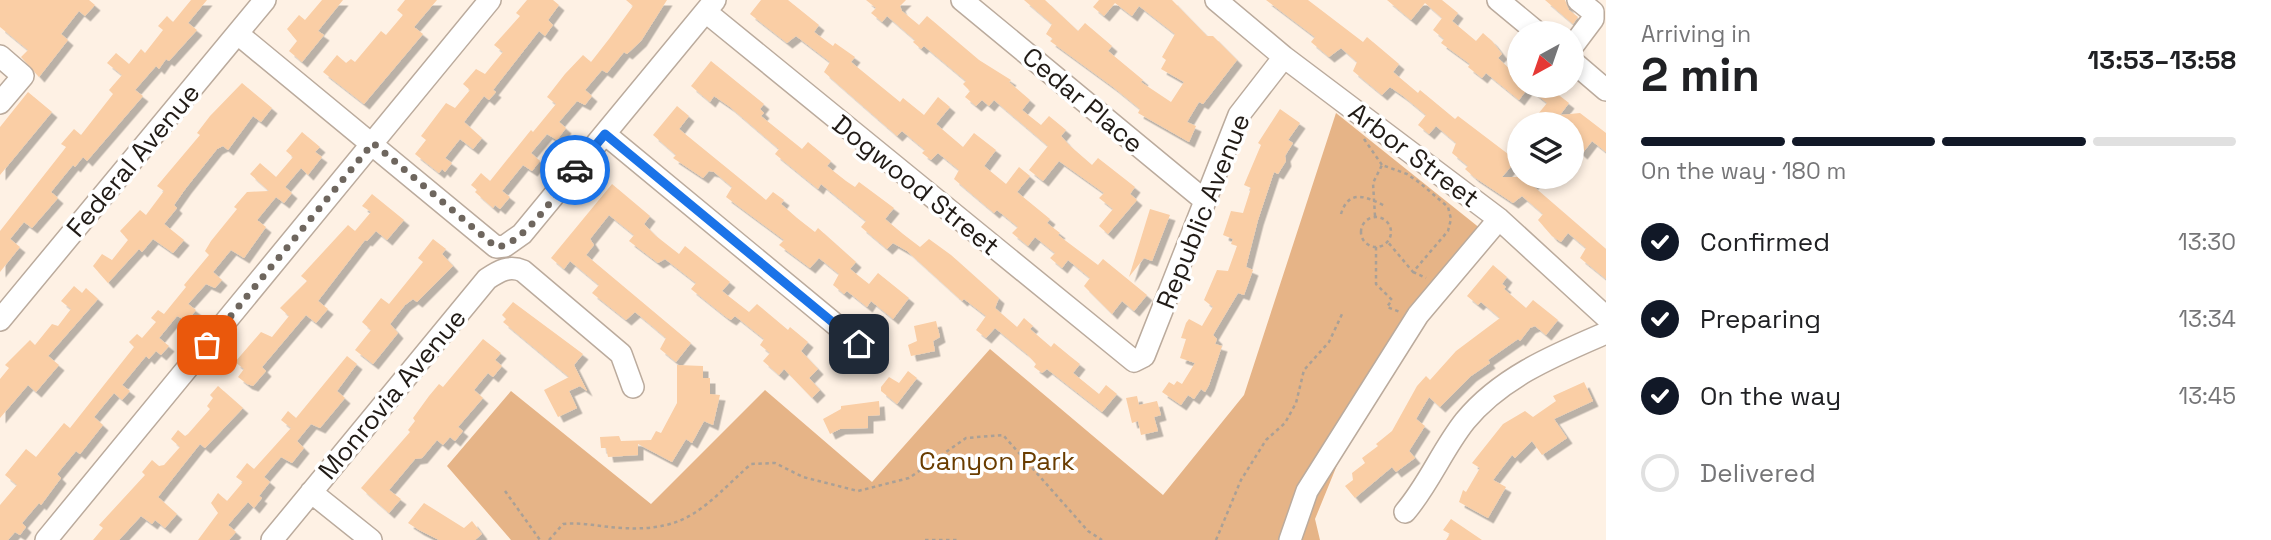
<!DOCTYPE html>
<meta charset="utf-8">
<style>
:root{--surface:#fff;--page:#f6f6f6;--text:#202124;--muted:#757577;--line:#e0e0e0;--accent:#111827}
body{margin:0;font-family:"Space Grotesk",sans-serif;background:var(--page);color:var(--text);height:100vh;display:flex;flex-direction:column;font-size:26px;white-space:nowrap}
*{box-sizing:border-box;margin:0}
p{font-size:23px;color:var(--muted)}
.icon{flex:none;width:38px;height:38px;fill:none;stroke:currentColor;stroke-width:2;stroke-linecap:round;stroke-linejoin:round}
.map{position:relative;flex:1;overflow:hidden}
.panel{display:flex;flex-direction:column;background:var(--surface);width:665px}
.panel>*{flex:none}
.needle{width:46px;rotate:220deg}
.tools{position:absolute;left:1507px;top:21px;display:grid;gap:14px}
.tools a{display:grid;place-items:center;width:77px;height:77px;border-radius:50%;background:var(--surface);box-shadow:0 4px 10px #0003;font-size:35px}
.pin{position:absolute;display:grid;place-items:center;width:60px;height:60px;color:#fff;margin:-30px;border-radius:14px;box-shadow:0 4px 10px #0006}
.courier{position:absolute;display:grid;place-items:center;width:70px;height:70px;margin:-35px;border:5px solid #1a73e8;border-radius:50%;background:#fff;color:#222;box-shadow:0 2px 9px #0007}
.head em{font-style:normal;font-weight:600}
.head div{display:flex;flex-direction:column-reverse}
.head{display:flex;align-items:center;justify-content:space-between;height:119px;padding:0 35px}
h1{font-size:46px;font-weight:600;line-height:52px}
.bar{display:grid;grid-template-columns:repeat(4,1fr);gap:10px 7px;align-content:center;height:84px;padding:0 35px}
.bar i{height:9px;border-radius:5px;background:var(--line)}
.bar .current{background:var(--accent)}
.bar p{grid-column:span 4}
ol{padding:0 35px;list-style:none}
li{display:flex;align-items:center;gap:21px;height:77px}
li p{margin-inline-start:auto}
li .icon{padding:7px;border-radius:50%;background:var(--accent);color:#fff;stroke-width:4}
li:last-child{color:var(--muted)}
li i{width:38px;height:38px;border:4px solid var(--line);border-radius:50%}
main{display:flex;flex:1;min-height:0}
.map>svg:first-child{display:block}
.green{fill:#e6b487}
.building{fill:#facea5;filter:url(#shadow)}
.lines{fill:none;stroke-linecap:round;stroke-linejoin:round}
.minor-casing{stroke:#bbab9d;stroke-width:24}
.path{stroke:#aaa096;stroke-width:2.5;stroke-dasharray:3.5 3.5;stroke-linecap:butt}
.minor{stroke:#fff;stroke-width:21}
.done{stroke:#6e665e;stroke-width:7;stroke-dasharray:0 12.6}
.route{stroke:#1a73e8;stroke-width:9}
.labels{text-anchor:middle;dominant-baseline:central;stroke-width:7;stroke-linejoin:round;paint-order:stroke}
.street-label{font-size:26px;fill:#211b16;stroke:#fff}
.park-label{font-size:26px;fill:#693c00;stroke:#fff}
</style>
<main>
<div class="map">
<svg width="1606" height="540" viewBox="0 0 1606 540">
<defs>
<filter id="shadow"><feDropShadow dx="5.5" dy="5.5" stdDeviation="0" flood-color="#0004"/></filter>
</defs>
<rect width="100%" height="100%" fill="#fef1e4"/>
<path class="green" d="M 1336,113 L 1481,229 L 1369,387 L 1315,519 L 1320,540 L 511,540 L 447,466 L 511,391 L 651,504 L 765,390 L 872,482 L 990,349 L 1163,495 L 1244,395 Z"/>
<path class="building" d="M 0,0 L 89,0 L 95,5 L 85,16 L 79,11 L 61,34 L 68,40 L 39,77 L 21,57 L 28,50 L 0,27 Z
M 191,0 L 207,0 L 188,23 L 197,30 L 169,61 L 166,59 L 159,69 L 156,66 L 135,90 L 143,96 L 87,161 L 83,157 L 75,167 L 73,165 L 51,192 L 58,198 L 32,228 L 24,222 L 10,239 L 20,247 L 0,272 L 0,231 L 63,151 L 66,147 L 61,144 L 74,129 L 81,135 L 113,94 L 109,90 L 122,75 L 107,63 L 116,53 L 129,64 L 141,49 L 145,53 L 163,30 L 158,26 L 167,16 L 173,22 Z
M 322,0 L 343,0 L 318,31 L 324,35 L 302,62 L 289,51 L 297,41 L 287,29 L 299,15 L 305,20 Z
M 405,0 L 437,0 L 414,27 L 423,34 L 364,104 L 323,72 L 337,55 L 346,63 L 351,59 L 355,62 L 381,31 L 386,35 L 403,15 L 397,10 Z
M 527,0 L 553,0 L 559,5 L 548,20 L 553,25 L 545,36 L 539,31 L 493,90 L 496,92 L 489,100 L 484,96 L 464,122 L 482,138 L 473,149 L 460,139 L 445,158 L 452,163 L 445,172 L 442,169 L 439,173 L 415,154 L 426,140 L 421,136 L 446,103 L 455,108 L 470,90 L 463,84 L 476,69 L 485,74 L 503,52 L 494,45 L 520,16 L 516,13 Z
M 626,0 L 667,0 L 641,41 L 627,54 L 624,52 L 607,73 L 602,70 L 585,90 L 592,96 L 585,105 L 577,101 L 559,122 L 566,128 L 557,140 L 547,134 L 531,153 L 540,161 L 532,171 L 523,165 L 502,191 L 510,197 L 500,209 L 495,205 L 493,208 L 475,192 L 477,190 L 471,185 L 481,173 L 490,181 L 531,130 L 533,132 L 556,104 L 547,97 L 565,74 L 583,55 L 591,62 L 609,39 L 633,6 Z
M 761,0 L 788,0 L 819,25 L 814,32 L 833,46 L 835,43 L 855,57 L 851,62 L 900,102 L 903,98 L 924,115 L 938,97 L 950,107 L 936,124 L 963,147 L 974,133 L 996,150 L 984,166 L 1006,184 L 1019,167 L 1030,176 L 1017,192 L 1050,219 L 1047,223 L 1060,233 L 1058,235 L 1098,265 L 1103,259 L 1147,295 L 1134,311 L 1122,301 L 1112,314 L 1084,286 L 1090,278 L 1068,260 L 1062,268 L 1050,258 L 1055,253 L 1035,237 L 1028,246 L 1012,233 L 1018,227 L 997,210 L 994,213 L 954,179 L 959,170 L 938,153 L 931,160 L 922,153 L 925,150 L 902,131 L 897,136 L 824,72 L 830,62 L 796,36 L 787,43 L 750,14 Z
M 866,0 L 906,0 L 900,6 L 902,11 L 919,25 L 927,16 L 979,60 L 1011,80 L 1009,82 L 1030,100 L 1022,110 L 1041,125 L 1049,116 L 1066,130 L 1061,136 L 1069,145 L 1092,165 L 1098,158 L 1135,187 L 1130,194 L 1137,200 L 1108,234 L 1099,226 L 1113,209 L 1099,198 L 1104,193 L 1059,161 L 1043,181 L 1029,170 L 1048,146 L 994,100 L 989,106 L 982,100 L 976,106 L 965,97 L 970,91 L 963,84 L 966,81 L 924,46 L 921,49 L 913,42 L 915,40 L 887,16 L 882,22 L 871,13 L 876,8 Z
M 1024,0 L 1045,0 L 1078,31 L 1085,23 L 1112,46 L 1108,51 L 1143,80 L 1141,82 L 1171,102 L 1184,82 L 1161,69 L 1166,60 L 1162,57 L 1175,34 L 1139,6 L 1132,16 L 1115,3 L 1104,16 L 1093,7 L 1099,0 L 1172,0 L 1207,36 L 1213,36 L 1237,60 L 1203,104 L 1199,102 L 1187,122 L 1196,126 L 1189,142 L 1138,113 L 1140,109 L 1113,87 L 1050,41 L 1053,39 L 1046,34 L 1052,24 Z
M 1266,0 L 1308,0 L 1363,42 L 1367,37 L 1399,64 L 1393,72 L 1418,93 L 1420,90 L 1455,119 L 1458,116 L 1508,154 L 1515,162 L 1502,177 L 1539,177 L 1532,185 L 1606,249 L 1606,279 L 1580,258 L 1586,248 L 1568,233 L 1561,242 L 1552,236 L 1538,220 L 1543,214 L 1522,196 L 1513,203 L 1474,177 L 1465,169 L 1468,166 L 1452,153 L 1456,143 L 1436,126 L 1429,134 L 1418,125 L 1426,115 L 1403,96 L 1390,87 L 1382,95 L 1353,71 L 1357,62 L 1341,48 L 1329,57 L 1311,42 L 1315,37 Z
M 1387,0 L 1442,0 L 1458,13 L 1452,21 L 1476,41 L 1483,33 L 1492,41 L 1502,54 L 1498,58 L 1519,78 L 1519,86 L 1547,86 L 1569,103 L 1560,115 L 1580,113 L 1606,133 L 1606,152 L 1592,141 L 1582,154 L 1572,145 L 1572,124 L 1530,124 L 1547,103 L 1528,88 L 1519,100 L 1486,73 L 1482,78 L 1468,67 L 1470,64 L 1441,43 L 1444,39 L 1433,30 L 1442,18 L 1425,3 L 1411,20 Z
M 1545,0 L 1565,0 L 1569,10 L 1578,17 L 1573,24 Z
M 711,61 L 764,104 L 760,109 L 764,113 L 761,116 L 802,149 L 808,142 L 831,161 L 827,166 L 846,181 L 855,187 L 859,182 L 894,208 L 885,219 L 903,234 L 920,247 L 929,239 L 951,255 L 999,298 L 995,308 L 1017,327 L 1024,318 L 1033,326 L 1030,329 L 1051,347 L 1054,343 L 1071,357 L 1080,364 L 1073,373 L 1099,394 L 1106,385 L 1117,394 L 1102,412 L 1047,369 L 1042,373 L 1034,367 L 1036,364 L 1027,354 L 995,328 L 986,338 L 976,330 L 986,316 L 964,299 L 962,301 L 907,251 L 893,243 L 887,249 L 861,227 L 866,221 L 821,184 L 818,189 L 775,154 L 779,149 L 730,107 L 714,96 L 710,102 L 691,86 Z
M 242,83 L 272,108 L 261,122 L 253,116 L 228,150 L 223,146 L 217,149 L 186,188 L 174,205 L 177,208 L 164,224 L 184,240 L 173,253 L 153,239 L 142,252 L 139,249 L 108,283 L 93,266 L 102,254 L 112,260 L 128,240 L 120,231 L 140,210 L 146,215 L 164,191 L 157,186 L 200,135 L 197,133 L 210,116 Z
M 28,92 L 52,112 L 0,175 L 0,127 Z
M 677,106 L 689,116 L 679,129 L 766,200 L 773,192 L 784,200 L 781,204 L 797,218 L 815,232 L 818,228 L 856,262 L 850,269 L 869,284 L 878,273 L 909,298 L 893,319 L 871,301 L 867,307 L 847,291 L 844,294 L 833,285 L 839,274 L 819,258 L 810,268 L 779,245 L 784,240 L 726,197 L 732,187 L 714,172 L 709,171 L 703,178 L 673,158 L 676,155 L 653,135 Z
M 1280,109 L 1300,123 L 1288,140 L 1293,143 L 1285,156 L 1286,161 L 1278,174 L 1274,172 L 1258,220 L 1246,267 L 1253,270 L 1244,295 L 1238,293 L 1213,335 L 1217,339 L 1215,344 L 1222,346 L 1209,385 L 1205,392 L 1201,389 L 1194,399 L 1188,395 L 1181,405 L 1162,392 L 1169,382 L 1174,385 L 1177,381 L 1182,384 L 1195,363 L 1180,358 L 1186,339 L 1181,338 L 1186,323 L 1189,319 L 1202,326 L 1213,307 L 1204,300 L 1217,270 L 1228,271 L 1237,246 L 1231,244 L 1233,239 L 1223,235 L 1231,211 L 1243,213 L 1251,188 L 1244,185 L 1261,145 L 1258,143 Z
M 302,132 L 320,147 L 315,152 L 322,157 L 308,175 L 301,168 L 285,187 L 292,193 L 284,203 L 276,197 L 257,220 L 266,227 L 244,258 L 231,250 L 213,272 L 222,280 L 215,288 L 206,284 L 188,304 L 196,310 L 187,321 L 177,316 L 159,338 L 169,346 L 161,355 L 156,351 L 149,359 L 146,356 L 122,385 L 130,391 L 122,400 L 114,393 L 94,417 L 103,425 L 80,454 L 76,451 L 57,474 L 61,478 L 41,505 L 39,503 L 22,523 L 26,527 L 20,535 L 15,532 L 8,540 L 0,540 L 0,505 L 17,485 L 5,475 L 26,449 L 36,457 L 64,423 L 70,428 L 134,347 L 129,342 L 137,334 L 142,338 L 156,322 L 151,318 L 158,310 L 164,314 L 186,287 L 184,285 L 209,255 L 205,251 L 211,241 L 237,209 L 234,207 L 247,192 L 269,191 L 250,174 L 260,163 L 276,177 L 293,157 L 286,151 Z
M 612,184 L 650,216 L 644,224 L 656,236 L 679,254 L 685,246 L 730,282 L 722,291 L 749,312 L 757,304 L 788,330 L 790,327 L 808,342 L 801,351 L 818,369 L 809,378 L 820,390 L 812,398 L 784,369 L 779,375 L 763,361 L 770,353 L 760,345 L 764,339 L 735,316 L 731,320 L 726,317 L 691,289 L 696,283 L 665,259 L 658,263 L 629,241 L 634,235 L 609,215 L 590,239 L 594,245 L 586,255 L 691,343 L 676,362 L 660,349 L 666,338 L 646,321 L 635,312 L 626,320 L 592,293 L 599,285 L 570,261 L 564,269 L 551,258 Z
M 372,194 L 404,220 L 387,240 L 376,231 L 367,241 L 365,240 L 318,301 L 328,309 L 316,323 L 306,315 L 262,367 L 266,371 L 253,386 L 247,384 L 238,377 L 244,369 L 235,362 L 261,332 L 272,337 L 289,316 L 280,308 L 307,281 L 301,276 L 348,225 L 355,231 L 371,212 L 362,206 Z
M 1150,209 L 1170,215 L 1152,261 L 1144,258 L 1129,277 Z
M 433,239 L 446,249 L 442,254 L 453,266 L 417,302 L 413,299 L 405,305 L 390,324 L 398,333 L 373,364 L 355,350 L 371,330 L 362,322 L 381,298 L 389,304 L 423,262 L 418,258 Z
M 1493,265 L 1507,277 L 1502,284 L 1506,287 L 1504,289 L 1526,308 L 1533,300 L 1558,320 L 1546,335 L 1535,326 L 1530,328 L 1520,341 L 1518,339 L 1488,360 L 1490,363 L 1471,376 L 1440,407 L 1429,397 L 1416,419 L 1425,426 L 1409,451 L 1415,458 L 1396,472 L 1392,467 L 1355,498 L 1345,486 L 1353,480 L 1352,473 L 1365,463 L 1362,458 L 1378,446 L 1376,444 L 1392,431 L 1417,386 L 1426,376 L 1430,380 L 1456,351 L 1500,318 L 1481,302 L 1478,305 L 1467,296 Z
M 74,286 L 82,293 L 86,288 L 98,299 L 48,356 L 59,365 L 36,392 L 28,385 L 0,418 L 0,379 L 9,368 L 5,365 L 30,340 L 35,345 L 52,324 L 58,326 L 71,309 L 61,301 Z
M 513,302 L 583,354 L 574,365 L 587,391 L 580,386 L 569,391 L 577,408 L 558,417 L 544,390 L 569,377 L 503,322 L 506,319 L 502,315 Z
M 936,321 L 940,337 L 933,341 L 935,351 L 911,356 L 908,345 L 917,341 L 914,326 Z
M 483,339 L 501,353 L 495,360 L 502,366 L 493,377 L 488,373 L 474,390 L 483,398 L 458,427 L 463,431 L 455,441 L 450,437 L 443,445 L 437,440 L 422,458 L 415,459 L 389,490 L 401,499 L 389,513 L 361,488 L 410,432 L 408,430 L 415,421 L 413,418 L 429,396 L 439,384 L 443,387 Z
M 347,356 L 357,364 L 337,391 L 345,398 L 320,428 L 311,424 L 297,441 L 304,448 L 292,463 L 281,457 L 264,477 L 270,482 L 259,496 L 262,498 L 254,508 L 248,502 L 228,525 L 236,532 L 229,540 L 198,540 L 218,513 L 211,503 L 218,493 L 227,501 L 243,482 L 236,477 L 247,463 L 254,469 L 291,428 L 281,420 L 288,411 L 296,418 Z
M 677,365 L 703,366 L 703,378 L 710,378 L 710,394 L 720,395 L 713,425 L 704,421 L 692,443 L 686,439 L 672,462 L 638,444 L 638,455 L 608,457 L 606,448 L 601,448 L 600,437 L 619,436 L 621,441 L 651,440 L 656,431 L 661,433 L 677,403 Z
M 908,371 L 917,378 L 897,404 L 881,391 L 881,387 L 889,377 L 899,383 Z
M 1584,382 L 1593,401 L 1554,419 L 1567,438 L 1542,455 L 1532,441 L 1515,458 L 1512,455 L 1493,480 L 1506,487 L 1488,518 L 1459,502 L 1463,490 L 1466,492 L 1480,468 L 1472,463 L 1503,424 L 1525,411 L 1533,417 L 1556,401 L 1553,396 Z
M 218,386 L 243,408 L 205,448 L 200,444 L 158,497 L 177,514 L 165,528 L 155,520 L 152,524 L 141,516 L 119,540 L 93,540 L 103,528 L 99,525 L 145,475 L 142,472 L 152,460 L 159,466 L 164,465 L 180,447 L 171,439 L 178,430 L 185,436 L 188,434 L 210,409 L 207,406 L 213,398 L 210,395 Z
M 1137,396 L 1139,405 L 1157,401 L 1161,415 L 1154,417 L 1158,431 L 1141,435 L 1138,421 L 1132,423 L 1126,398 Z
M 879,401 L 880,415 L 868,416 L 868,428 L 840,429 L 830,434 L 823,419 L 841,409 L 841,406 Z
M 424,503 L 464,528 L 472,521 L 482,534 L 475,540 L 439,540 L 419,530 L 408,523 Z
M 1451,519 L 1482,540 L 1446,540 L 1450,534 L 1443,530 Z"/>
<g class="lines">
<g class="minor-casing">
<path id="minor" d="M 962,0 L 1203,199
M 1216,0 L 1284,57 L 1499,219 L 1606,317
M 1498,0 L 1538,33
M 706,12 L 1134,361 L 1144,356 L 1239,115 L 1284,57
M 238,34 L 496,247 L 505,246 L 522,234 L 715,0
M 1572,47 L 1593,19 L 1593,12 L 1578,0
M 0,56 L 23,76 L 0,103
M 1572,61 L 1606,90
M 605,134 L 859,344
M 0,320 L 265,0
M 311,492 L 371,540
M 1405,512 C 1429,484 1442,450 1465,421 C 1501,377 1555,355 1606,333
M 46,540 L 490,0
M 272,540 L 487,279 C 499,271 509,265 523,271 L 621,354 L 633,387
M 1290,540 L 1307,491 L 1418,315 L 1499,219"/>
</g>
<path class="path" d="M 1364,139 L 1382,165
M 1341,214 C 1349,188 1367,197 1385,206
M 1375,216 L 1373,183 L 1382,165 L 1407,174 L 1420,183 L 1448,207 L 1451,219 L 1448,231 L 1413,272 L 1387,241
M1361 232a15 15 0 1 1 30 0a15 15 0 1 1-30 0Z
M 1376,247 L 1376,284 L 1392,300 L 1387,307 L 1400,312
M 1413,272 L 1426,278
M 505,491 L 540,540
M 549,540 L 563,524 C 584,522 601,527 622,528 C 689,532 704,506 751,464 L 775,463 L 803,477 L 858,491 L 909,478 L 966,438 L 1003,435 L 1088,531 L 1102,540
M 925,540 L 959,540
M 1216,540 L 1241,480 L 1266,440 L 1285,423 L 1296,403 L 1304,370 L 1329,342 L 1343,312"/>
<use href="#minor" class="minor"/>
</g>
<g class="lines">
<path class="done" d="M 207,345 L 373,143 L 496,247 C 524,245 557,192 575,170"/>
<path class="route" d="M 575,170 L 605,134 L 859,344"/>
</g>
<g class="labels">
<g class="street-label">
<text transform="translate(1083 100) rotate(40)">Cedar Place</text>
<text transform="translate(1414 155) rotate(37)">Arbor Street</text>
<text transform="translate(133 160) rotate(-50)">Federal Avenue</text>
<text transform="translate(916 185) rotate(39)">Dogwood Street</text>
<text transform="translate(1203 211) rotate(-68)">Republic Avenue</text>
<text transform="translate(392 394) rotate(-50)">Monrovia Avenue</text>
</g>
<g class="park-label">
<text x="997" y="461">Canyon Park</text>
</g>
</g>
</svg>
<div class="tools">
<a><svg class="needle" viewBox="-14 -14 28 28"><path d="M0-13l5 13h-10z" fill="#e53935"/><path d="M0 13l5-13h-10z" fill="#757577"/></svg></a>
<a><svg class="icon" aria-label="layers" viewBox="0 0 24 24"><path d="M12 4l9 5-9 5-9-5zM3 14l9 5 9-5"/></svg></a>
</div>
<div class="pin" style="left:207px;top:345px;background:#ea580c"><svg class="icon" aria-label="bag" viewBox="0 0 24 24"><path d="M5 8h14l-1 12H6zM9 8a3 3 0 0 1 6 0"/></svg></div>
<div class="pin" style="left:859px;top:344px;background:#1f2937"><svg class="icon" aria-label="home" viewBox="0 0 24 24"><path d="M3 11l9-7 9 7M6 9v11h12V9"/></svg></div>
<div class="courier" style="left:575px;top:170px"><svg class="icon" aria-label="car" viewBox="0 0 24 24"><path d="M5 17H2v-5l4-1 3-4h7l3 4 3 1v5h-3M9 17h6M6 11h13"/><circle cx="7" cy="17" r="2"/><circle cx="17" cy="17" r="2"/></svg></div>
</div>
<section class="panel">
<div class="head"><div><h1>2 min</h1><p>Arriving in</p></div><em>13:53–13:58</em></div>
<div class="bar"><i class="current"></i><i class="current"></i><i class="current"></i><i></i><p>On the way · 180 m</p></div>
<ol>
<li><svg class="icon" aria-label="check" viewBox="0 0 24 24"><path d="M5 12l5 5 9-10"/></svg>Confirmed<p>13:30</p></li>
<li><svg class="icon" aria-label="check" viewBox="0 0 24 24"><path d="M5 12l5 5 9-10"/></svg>Preparing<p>13:34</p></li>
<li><svg class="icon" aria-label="check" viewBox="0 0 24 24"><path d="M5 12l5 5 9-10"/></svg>On the way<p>13:45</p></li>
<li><i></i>Delivered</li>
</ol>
</section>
</main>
